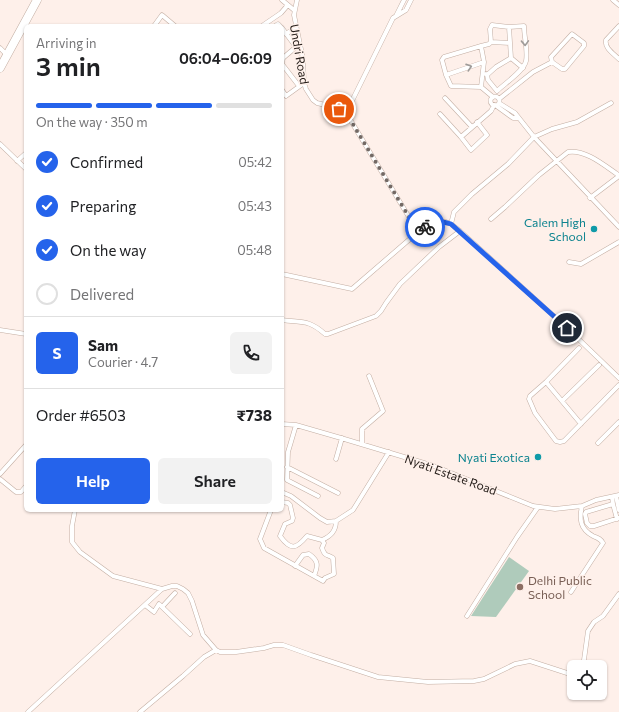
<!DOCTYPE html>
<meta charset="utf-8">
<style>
:root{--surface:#fff;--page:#f2f2f2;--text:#202124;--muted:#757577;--line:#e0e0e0;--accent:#2563eb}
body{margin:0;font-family:Commissioner,sans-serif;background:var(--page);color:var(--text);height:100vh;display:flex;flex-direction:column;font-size:15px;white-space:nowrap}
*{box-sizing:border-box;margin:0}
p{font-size:13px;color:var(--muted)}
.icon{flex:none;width:22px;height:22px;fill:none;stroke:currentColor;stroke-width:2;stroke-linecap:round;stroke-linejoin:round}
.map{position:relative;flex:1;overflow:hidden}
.drawer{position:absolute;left:24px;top:24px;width:260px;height:488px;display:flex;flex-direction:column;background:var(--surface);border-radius:6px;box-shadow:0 1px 3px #0004}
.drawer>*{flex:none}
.tools{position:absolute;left:567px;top:660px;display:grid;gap:8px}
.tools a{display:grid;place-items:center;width:40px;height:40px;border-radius:6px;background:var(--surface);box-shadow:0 1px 3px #0004;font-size:20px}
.pin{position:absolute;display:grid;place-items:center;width:34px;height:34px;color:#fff;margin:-17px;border:2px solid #fff;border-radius:50%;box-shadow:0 1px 4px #0007}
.courier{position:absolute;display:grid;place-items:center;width:40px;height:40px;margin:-20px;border:3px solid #2563eb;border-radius:50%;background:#fff;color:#222;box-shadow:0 1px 5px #0007}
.overview em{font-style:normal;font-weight:600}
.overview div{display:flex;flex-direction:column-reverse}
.overview{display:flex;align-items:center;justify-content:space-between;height:68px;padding:0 12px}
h1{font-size:26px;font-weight:600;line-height:30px}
.bar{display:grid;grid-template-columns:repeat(4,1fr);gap:6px 4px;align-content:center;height:48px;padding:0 12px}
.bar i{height:5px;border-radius:3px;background:var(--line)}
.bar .active{background:var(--accent)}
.bar p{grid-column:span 4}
.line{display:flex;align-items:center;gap:10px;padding:0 12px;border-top:1px solid var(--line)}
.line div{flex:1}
.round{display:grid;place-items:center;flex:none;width:42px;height:42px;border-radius:6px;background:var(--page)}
ol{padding:0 12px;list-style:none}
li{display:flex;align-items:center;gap:12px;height:44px}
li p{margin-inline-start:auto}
li .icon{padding:4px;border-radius:50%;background:var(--accent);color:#fff;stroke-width:4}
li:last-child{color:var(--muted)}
li i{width:22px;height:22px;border:2px solid var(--line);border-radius:50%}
.cta{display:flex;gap:8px;margin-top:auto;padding:8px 12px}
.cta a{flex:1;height:46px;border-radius:6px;background:var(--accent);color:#fff;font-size:16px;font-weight:600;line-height:46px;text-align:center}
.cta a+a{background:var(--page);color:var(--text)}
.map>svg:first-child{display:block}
.green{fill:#afcbbb}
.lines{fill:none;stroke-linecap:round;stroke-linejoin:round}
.street-casing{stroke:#c3aea3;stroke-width:5}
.highway-casing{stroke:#c3aea3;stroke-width:9}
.street{stroke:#fff;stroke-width:4}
.highway{stroke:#fff;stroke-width:8}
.oneway{stroke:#9e9b99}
.done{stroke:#736964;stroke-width:4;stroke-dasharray:0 7.2}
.route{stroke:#2563eb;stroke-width:5}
.culture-dot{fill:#0f9aa8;stroke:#fef0ea;stroke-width:1.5}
.education-dot{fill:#8d6e63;stroke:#fef0ea;stroke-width:1.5}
.labels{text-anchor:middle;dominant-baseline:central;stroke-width:3;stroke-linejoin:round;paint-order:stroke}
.street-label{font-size:12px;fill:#28201c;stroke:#fef0ea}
.culture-label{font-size:12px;fill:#0d838f;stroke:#fef0ea;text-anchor:end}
.education-label{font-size:12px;fill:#785e54;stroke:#fef0ea;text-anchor:start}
</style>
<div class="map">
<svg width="619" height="712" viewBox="0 0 619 712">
<rect width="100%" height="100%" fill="#fef0ea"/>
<path class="green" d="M 509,557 L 529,571 L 496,617 L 471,616 Z"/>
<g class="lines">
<g class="street-casing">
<path id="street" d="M 282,0 L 294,10
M 297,0 L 294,15 L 303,59 L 304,83 L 306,89 L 313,100 L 317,103 L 341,109 L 348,116 L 418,232
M 613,0 L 619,5
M 396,16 L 404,0
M 154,26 L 162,15 L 175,26
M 262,26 L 281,13 L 287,6
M 275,26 L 278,24 L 280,26
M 619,26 L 606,40 C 604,48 614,54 619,59
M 509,27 L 511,58 L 523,68
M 282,28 L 296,47 L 283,58 L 282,63
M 286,34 L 296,27
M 572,34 L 584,43 L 584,46 L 565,69 L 562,69 L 552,62 L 551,57 Z
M 481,46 L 489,44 L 491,42 L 510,43
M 0,48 L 4,52
M 484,62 L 446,75 L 451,86 L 481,87 L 493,97
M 282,64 L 299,86
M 486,74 L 487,75 L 496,67 L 511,58
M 446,75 L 442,60 L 444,57 L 481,46 L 484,62 L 481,87
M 487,75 L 488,80 L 497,91 C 504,84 524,71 526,61 C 528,50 524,37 524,26 L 509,27 L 492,25 L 490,29 L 491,42
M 282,90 L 286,96 L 304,83
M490.5 101a4.5 4.5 0 1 1 9 0a4.5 4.5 0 1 1-9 0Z
M 445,98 L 472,127
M 499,99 L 533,72 L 552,62
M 499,103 L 515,113 L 534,137 L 619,227
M 495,105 L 513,118 L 518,118
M 346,113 L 393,18 L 406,10 L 411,0
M 440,114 L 461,137 L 491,111 L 494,105
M 461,137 L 471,150 L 487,135 L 477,122
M 0,144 L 26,169
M 17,161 L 26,153
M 491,219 L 505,207 L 539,175 L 568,152 C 585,149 604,165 617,174 L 619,176 L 590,198
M 451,224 L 454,212 L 472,194 L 508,164 L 534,137 L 552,129 L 577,122 L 611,103
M 569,262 L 581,264 L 619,242
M 282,274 L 352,289 L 418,232 L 430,224 L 439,222 L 446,222 L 451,224 L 460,231 L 567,328 L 619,378
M 282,320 C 302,323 308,319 325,334 L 328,334 L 376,316 L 381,311 L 386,303 L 400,284 L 439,247 L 460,231
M 0,330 L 26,334
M 579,348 L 546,382 L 530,396 L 529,399 L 535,413 L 556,441 L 560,442 L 564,441 L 619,385
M 546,382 L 581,424
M 562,401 L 599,365
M 282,424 L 296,425 L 341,438 L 434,466 L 533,506 L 555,509 L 582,506 L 596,500 L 619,495
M 296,425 L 288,452 L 287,480 L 318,496
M 598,443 L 619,422
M 362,444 L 362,429 L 383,411 L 369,376
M 336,459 L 342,438
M 287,467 L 338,493
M 0,474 L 26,445
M 0,479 L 16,492 L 21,492 L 26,486
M 282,493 L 284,493 L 291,496 L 320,518 L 327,522 L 336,521 L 353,510 L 389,452
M 616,496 L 619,510
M 612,497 L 613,504 L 586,512 L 585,514 L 587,523 L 590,526 L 594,526 L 619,518
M 613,504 L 617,519
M 75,510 L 72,526 L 72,542 L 80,552 L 113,576 L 162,589 L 172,586 L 177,586 L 183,589 L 188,593 L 192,601 L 203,635 L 216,650 L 220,652 L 236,652 L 264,648 L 274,645 L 283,645 L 311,655 L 378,677 L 428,682 L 474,681 L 484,679 L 515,664 L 530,661 L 570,674 L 574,673
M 271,510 L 260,539 L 264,548 L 323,581 L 325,578 L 334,574 L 333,558 C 327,554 325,557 322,548 L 324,543 L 322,540 L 307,536 C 296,549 291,551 280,536 L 285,524 L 292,521 L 293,518 L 290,505 L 288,503 L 282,502
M 322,540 C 331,536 336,531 336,521
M 295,566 L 303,555 L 309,554 C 319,561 318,566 314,576
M 571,592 L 603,543 C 601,539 598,538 593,536 C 580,529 579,519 582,506
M 145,605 L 154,612 L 159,604 L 190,634
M 162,607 L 175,593
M 467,616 L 517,537 L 538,507
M 583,667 L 588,631 L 594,622 L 603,616 L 619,594
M 28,712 L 162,589
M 140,712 L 183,676 L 204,657 L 216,650"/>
</g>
<g class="highway-casing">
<path id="highway" d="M 0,68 L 37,0"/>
</g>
<use href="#street" class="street"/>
<use href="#highway" class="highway"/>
</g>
<defs><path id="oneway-chevron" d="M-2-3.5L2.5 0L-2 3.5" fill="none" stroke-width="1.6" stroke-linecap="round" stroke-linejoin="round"/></defs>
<g class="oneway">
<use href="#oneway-chevron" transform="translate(525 43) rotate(88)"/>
<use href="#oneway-chevron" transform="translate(469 67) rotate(-18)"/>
</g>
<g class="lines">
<path class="done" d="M 339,109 L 348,116 L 418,232 L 425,227"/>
<path class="route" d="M 425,227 C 433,221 442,221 451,224 L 567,328"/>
</g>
<g class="culture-dot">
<circle cx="594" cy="229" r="4"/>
<circle cx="538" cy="457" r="4"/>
</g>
<circle class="education-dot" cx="520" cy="587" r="4"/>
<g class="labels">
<g class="street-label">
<text transform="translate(300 54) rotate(80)">Undri Road</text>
<text transform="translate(451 474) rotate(20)">Nyati Estate Road</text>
</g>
<g class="culture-label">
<text x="586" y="222">Calem High<tspan x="586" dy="14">School</tspan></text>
<text x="530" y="457">Nyati Exotica</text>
</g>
<g class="education-label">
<text x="528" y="580">Delhi Public<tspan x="528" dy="14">School</tspan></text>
</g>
</g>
</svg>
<div class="tools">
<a><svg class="icon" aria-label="locate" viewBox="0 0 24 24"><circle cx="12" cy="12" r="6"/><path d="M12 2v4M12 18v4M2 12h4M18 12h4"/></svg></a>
</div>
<div class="pin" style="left:339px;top:109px;background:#ea580c"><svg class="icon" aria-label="bag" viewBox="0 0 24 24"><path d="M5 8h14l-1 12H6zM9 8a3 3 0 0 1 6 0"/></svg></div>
<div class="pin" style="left:567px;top:328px;background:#1f2937"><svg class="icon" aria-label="home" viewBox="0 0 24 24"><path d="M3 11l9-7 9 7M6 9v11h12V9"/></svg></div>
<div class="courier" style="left:425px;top:227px"><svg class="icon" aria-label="bike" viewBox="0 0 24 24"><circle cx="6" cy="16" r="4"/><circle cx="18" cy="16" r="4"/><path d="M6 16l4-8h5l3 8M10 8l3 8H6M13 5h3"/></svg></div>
<section class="drawer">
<div class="overview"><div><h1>3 min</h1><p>Arriving in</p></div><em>06:04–06:09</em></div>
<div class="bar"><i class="active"></i><i class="active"></i><i class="active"></i><i></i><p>On the way · 350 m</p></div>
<ol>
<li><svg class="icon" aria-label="check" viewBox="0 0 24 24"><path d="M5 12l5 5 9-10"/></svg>Confirmed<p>05:42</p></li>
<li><svg class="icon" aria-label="check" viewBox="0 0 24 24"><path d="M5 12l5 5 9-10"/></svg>Preparing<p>05:43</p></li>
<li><svg class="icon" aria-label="check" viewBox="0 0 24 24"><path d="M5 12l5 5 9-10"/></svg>On the way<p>05:48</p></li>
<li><i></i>Delivered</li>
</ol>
<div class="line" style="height:72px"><b class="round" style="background:var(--accent);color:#fff">S</b><div><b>Sam</b><p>Courier · 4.7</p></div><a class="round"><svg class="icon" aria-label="phone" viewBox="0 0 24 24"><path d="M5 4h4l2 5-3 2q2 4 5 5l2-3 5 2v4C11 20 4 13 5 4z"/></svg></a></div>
<div class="line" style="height:52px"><div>Order #6503</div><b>₹738</b></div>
<div class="cta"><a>Help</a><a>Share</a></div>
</section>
</div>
